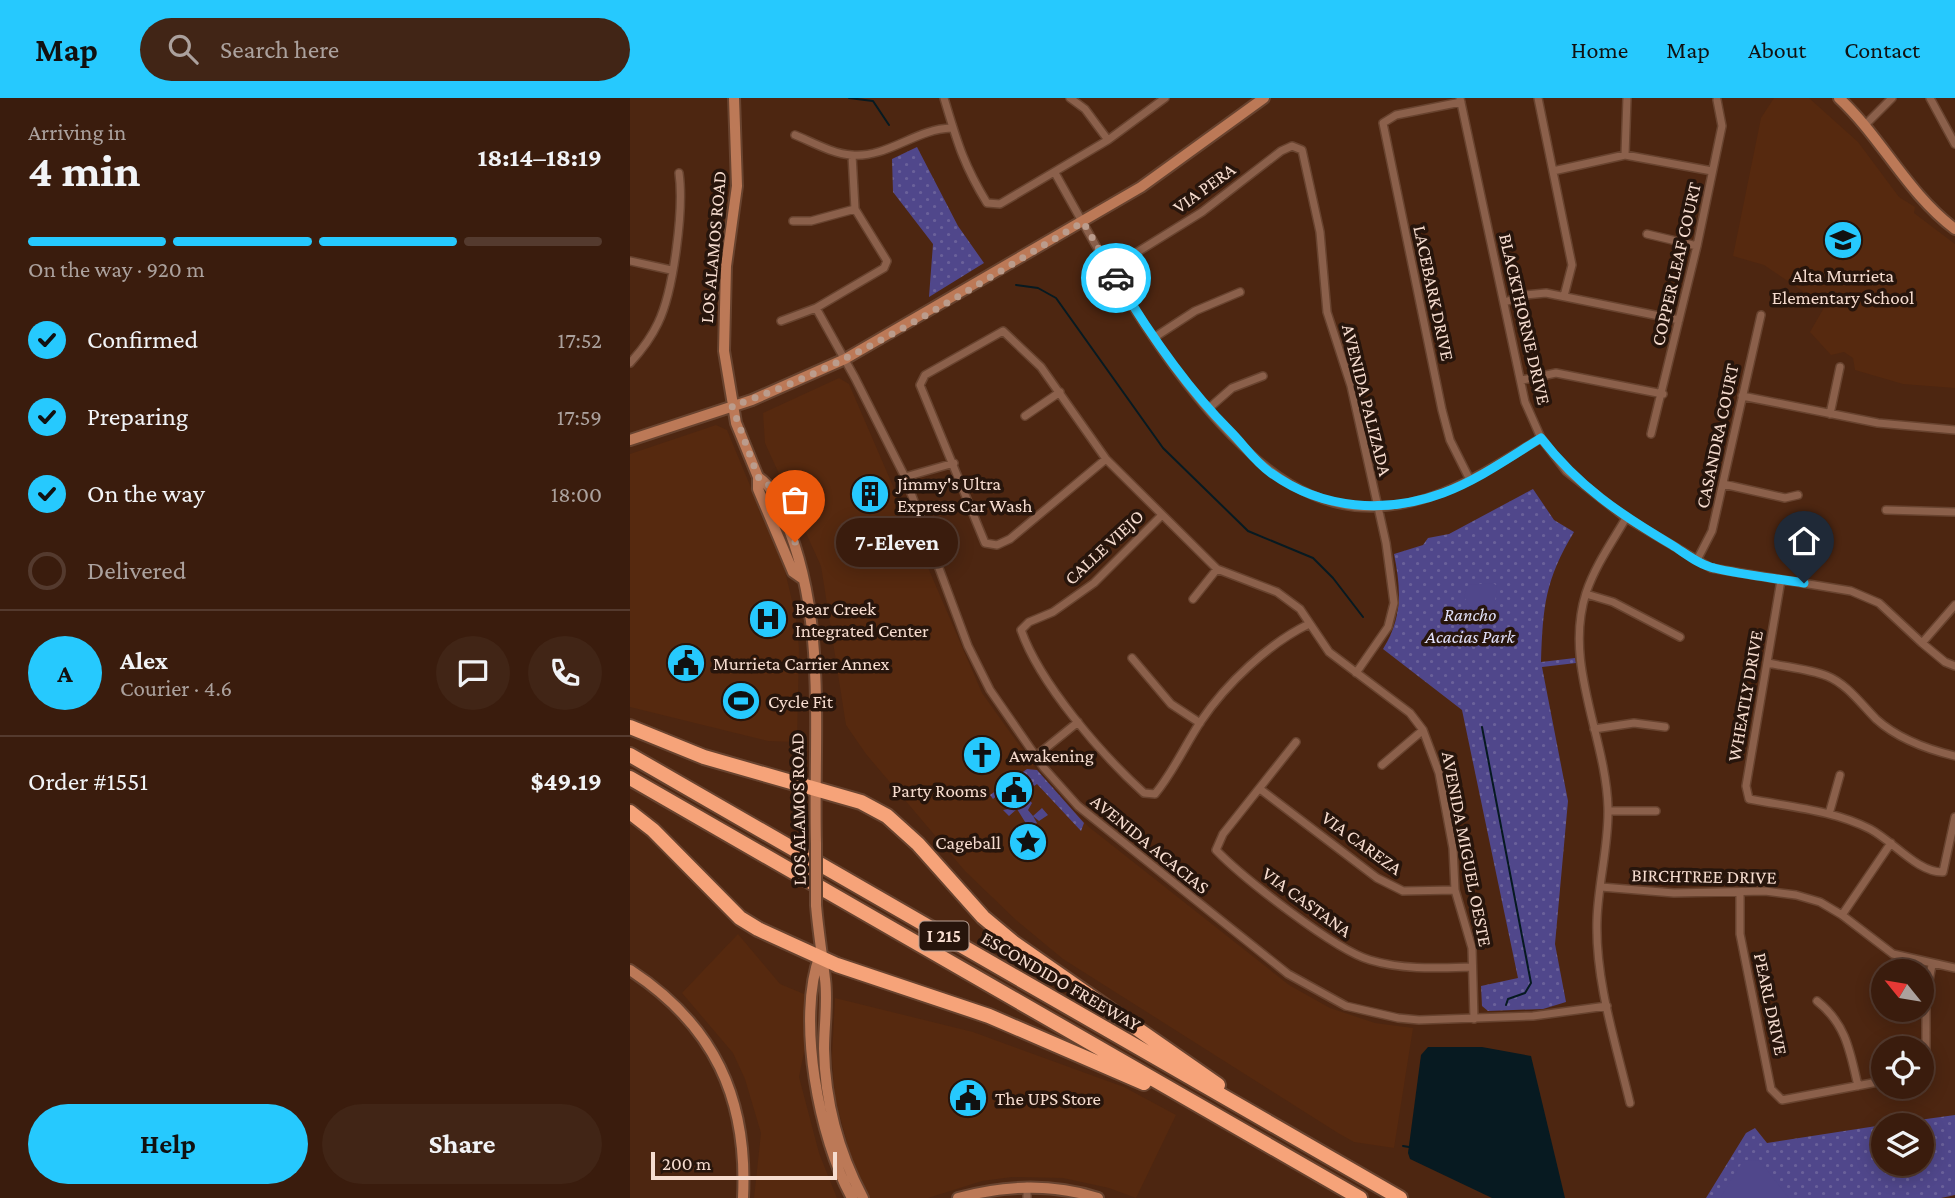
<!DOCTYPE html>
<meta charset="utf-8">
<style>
:root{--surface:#3a1c0d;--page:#412516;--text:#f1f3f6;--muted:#aba19d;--line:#543a2e;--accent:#26c9fe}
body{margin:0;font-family:"Crimson Pro",serif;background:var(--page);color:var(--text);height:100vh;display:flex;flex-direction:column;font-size:26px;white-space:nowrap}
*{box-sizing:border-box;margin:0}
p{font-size:23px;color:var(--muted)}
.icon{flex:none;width:38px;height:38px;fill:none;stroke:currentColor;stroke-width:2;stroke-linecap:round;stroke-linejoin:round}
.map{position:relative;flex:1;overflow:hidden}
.sheet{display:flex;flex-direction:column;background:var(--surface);width:630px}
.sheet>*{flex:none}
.needle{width:46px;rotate:300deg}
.buttons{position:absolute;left:1241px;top:861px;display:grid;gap:14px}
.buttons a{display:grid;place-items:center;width:63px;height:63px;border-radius:50%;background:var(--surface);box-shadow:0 4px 18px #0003,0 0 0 2px var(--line);font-size:35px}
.scale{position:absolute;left:21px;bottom:18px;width:186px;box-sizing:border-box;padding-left:7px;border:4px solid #f6dccf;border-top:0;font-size:19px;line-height:24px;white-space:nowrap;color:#f6dccf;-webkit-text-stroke:5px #27150c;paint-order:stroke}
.pin{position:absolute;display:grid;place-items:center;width:60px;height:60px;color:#fff;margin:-72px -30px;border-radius:50% 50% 50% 0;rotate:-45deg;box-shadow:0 0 7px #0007}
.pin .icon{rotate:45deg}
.courier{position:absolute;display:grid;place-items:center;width:70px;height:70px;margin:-35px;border:5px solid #26c9fe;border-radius:50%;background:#fff;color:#222;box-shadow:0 2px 9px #0007}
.bubble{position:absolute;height:49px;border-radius:24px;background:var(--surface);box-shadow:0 4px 18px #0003,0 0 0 2px var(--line);font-size:23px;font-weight:700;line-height:49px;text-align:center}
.summary em{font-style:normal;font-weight:700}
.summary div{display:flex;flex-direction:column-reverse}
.summary{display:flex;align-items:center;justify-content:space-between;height:119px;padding:0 28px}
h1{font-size:46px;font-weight:700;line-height:52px}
.bar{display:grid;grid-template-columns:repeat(4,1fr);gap:10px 7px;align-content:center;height:84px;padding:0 28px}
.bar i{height:9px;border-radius:5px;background:var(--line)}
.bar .on{background:var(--accent)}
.bar p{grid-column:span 4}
.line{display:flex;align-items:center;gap:18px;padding:0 28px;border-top:2px solid var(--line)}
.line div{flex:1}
.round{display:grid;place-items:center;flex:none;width:74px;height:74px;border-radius:37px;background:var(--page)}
ol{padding:0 28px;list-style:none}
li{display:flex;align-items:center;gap:21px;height:77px}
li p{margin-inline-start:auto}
li .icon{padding:7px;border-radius:50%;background:var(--accent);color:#111;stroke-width:4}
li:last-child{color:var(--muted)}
li i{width:38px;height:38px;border:4px solid var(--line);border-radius:50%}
.primary-button{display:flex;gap:14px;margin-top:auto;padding:14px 28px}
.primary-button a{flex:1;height:80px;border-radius:42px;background:var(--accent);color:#111;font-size:28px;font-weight:700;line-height:80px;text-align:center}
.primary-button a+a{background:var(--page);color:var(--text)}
header{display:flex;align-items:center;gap:42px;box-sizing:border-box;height:98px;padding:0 35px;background:var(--accent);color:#111}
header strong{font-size:33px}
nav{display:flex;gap:38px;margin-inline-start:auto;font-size:24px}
.search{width:490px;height:63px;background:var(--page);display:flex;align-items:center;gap:18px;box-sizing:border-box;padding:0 24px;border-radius:38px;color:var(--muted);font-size:26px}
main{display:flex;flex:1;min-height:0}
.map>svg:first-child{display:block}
.built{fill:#56290f}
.park{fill:url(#park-dots)}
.pitch{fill:#50478b}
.water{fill:#071a21}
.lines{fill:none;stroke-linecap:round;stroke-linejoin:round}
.stream{stroke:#071a21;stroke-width:2}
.street-casing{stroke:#68432f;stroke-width:10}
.secondary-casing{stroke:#68432f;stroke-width:14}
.highway-casing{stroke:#68432f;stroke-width:18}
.street{stroke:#8b604b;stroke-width:7}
.secondary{stroke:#bc7957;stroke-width:10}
.highway{stroke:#f6a379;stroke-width:14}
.secondary-bridge-casing{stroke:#68432f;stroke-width:14;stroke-linecap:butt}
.secondary-bridge{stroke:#bc7957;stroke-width:10}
.done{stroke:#bb9c8c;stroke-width:7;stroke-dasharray:0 12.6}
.route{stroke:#26c9fe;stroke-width:9}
.labels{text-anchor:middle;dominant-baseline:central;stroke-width:7;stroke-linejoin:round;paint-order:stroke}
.shield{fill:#27150c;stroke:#b8a094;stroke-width:2}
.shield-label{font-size:18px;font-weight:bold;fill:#f6dccf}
.street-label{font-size:19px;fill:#f6dccf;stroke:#27150c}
.poi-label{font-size:19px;fill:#f6dccf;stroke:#27150c;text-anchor:start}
.park-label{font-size:19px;font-style:italic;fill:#e1e0f9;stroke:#27150c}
</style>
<header>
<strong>Map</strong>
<div class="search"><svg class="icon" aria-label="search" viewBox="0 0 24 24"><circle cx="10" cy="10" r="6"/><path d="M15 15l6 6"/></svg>Search here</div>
<nav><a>Home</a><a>Map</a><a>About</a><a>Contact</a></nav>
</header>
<main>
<section class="sheet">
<div class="summary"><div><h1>4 min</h1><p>Arriving in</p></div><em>18:14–18:19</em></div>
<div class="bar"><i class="on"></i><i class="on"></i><i class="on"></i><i></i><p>On the way · 920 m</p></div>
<ol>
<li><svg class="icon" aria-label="check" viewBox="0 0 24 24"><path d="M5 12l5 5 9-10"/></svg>Confirmed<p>17:52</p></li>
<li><svg class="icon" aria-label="check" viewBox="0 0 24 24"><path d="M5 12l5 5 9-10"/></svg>Preparing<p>17:59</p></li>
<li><svg class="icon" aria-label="check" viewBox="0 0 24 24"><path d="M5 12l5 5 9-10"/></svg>On the way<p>18:00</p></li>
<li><i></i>Delivered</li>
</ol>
<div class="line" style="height:126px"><b class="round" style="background:var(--accent);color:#111">A</b><div><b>Alex</b><p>Courier · 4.6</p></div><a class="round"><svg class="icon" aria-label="chat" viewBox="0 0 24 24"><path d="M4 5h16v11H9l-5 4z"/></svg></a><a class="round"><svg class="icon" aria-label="phone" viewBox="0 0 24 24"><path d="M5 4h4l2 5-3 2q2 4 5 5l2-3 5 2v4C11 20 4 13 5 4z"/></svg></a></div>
<div class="line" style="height:91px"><div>Order #1551</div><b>$49.19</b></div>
<div class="primary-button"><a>Help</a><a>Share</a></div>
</section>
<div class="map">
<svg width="1325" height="1100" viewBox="0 0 1325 1100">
<defs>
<pattern id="park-dots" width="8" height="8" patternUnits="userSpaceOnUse" patternTransform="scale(1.75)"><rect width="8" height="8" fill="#50478b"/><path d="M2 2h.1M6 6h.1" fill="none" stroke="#6a619a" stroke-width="1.8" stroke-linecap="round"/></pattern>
</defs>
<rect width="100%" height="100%" fill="#4d2611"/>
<path class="built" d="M 1144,0 L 1179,0 L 1228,44 L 1269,99 L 1285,109 L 1284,115 L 1325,146 L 1325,290 L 1273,286 L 1225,272 L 1223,260 L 1214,254 L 1201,257 L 1180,234 L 1195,208 L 1134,167 L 1103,158 L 1131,20 Z
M 209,280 L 219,286 L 352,595 L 417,686 L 459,729 L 659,887 L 700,910 L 745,925 L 783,930 L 764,1050 L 724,1044 L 708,1035 L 433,861 L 386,822 L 335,773 L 236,656 L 216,627 L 191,468 L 135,345 L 133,315 Z
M 86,327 L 97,332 L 154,469 L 166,519 L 169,551 L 167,644 L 138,643 L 0,609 L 0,356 Z
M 108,836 L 150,886 L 174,896 L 176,944 L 169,979 L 189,1055 L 207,1100 L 124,1100 L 131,1035 L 115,981 L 103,955 L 52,895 Z
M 205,900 L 343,934 L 494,989 L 546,1017 L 506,1100 L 479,1090 L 433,1080 L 382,1079 L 352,1083 L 298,1100 L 240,1100 L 221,1059 L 205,1000 L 202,959 Z"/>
<path class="park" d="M 287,49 L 328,128 L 354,165 L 299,199 L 303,146 L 263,94 L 262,61 Z
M 903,391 L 924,422 L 944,434 C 915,482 913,508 911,564 L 945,560 L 946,565 L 912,569 L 938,703 L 925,846 L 936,904 L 913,911 L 858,913 L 852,908 L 851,888 L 888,880 L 832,612 L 753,551 C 773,519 771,491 764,456 L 793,447 L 798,440 L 819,436 Z
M 397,671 L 407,672 L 454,725 L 451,733 L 407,686 L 404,688 L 394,678 L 374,697 L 371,694 L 363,701 L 360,697 Z
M 1325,1017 L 1325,1097 L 1311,1100 L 1076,1100 L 1116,1035 L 1125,1030 L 1137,1045 L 1253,1027 L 1253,1066 L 1292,1066 L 1292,1027 L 1253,1027 Z"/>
<path class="pitch" d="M 863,485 L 867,488 L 864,512 L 855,516 L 844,514 L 834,499 L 838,487 Z
M 392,694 L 402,705 L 398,712 L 403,718 L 412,710 L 418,717 L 409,723 L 403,718 L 407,725 L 400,732 L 387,711 L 379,718 L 373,712 L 378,711 Z
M 1129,1062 L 1159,1100 L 1090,1100 L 1113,1063 Z"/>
<path class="water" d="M 798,949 L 852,949 L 901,958 L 935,1100 L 862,1100 L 780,1061 L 778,1055 L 791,957 Z"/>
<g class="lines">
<path class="stream" d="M 219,0 L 243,3 L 259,27
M 386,187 L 408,190 L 426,200 L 533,350 L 618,433 L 683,460 L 703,480 L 733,519
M 852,629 L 901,885 L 895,895 L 878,901 L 876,907
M 773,1048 L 779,1049"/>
<g class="street-casing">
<path id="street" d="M 314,0 C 327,43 333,66 357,105 L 370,106 L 478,42 L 535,0
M 440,0 L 455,11 L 478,42
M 830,0 L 895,304 L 911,340 L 936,373 L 996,420 L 1081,470 L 1221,493 L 1249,505 L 1292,545 L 1315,564 L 1325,568
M 908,0 L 942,167 L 934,198
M 1300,0 L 1325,46
M 831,4 L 766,17 L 753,25 L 812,312 L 820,342 L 840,382
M 1235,27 L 1262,0
M 165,37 C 182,44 203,56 222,57 C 257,60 286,31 321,30
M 995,57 L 997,0
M 923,73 L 995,57 L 1082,73
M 425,75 C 482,177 597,396 725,409 C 795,416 854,374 911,340
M 163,123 L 181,123 L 225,111
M 1017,136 L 1067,148
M 0,163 L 41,172
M 480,171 L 572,114 L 651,53 L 662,48 L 672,52 L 690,134 L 697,214 L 721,288 L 756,445 L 764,505 L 758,529 L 726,575
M 875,204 L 895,197 L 916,195 L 1049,222
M 186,210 L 225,280 L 275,379 L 338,548 L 360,592 L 414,670 L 448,708 L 658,876 L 716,908 L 768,920 L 789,922 L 903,918 L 977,908
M 151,223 L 186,210 L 254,170 L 257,163 L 225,111 L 222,57
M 525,239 L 565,213 L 610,194
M 0,265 C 11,253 21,240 28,225 C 44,192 54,110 49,75
M 892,282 L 926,275 L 1033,296
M 1112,298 L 1248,325 L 1325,332
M 578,311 L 602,290 L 633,278
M 1200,316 L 1210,269
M 395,318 L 430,294
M 1021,336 L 1067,148 L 1092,28 L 1087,2
M 476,361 L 380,441 L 367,447 L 355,445 L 290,287 L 295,277 L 373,233 L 411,269 L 476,361 L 587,471 L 647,494 L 670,511 L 699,554 L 780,615 L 793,632 L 809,675 L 823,750 L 825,792 L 842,850 L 844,921
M 275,379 L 324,365
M 1093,386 L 1155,400 L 1168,397
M 1256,412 L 1325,414
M 532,417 L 464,485 L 423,514 L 399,524 L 391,532 C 410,586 472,657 514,695 L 525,696 C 544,673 555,647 571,623 C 596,586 639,545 679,526
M 996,420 C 982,444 965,468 956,495 C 933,567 976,638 978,710 C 979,747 968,785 967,822 C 965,883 986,946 1000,1005
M 1067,462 L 1082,433 L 1131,217
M 1151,482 L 1116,688 L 1119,701 C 1160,709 1203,712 1240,731 C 1263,743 1288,775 1313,774 L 1325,719
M 956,496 L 983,504 L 1050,539
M 563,501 L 587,471
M 1292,545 L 1325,507
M 502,560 L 541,606 L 570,625
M 1138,565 C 1156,569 1179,571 1197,578 C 1217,586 1231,606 1246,621 C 1268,641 1296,651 1325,658
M 964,631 L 1004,625 L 1035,629
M 666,644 L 593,736 L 586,752 C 613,780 705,852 740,862 C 773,872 808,870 842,869
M 406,658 L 448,624
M 752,667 L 793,632
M 630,691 L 747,780 L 773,793 L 825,792
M 978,713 L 1026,713
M 1199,716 L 1210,677
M 971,789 L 1044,795 L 1135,793 L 1166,797 L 1190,804 L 1212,817 L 1263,856 L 1325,870
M 1110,794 L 1110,836 L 1141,991 L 1152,1002 L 1253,983
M 1212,817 L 1261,745
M 1187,903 C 1216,926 1220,953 1228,988
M 1292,972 L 1296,966 L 1296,898 L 1302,867
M 397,1100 L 397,1088"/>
</g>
<g class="secondary-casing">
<path id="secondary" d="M 104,0 L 107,88 L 96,168 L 94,253 L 106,325 L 128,379 L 128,391 L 163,474 L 173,481
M 1209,0 C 1252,40 1277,95 1325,131
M 0,342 L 122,302 L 215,261 L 511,89 L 634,0
M 128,379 C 143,389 147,403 154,419 C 198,520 183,638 186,746
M 186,807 C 188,832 192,856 195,881 C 198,904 194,928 194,951 C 195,1004 208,1053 233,1100
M 190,857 C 166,920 189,1041 222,1100
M 0,872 C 84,927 118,1000 113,1100
M 328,1100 C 375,1087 421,1085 468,1100"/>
</g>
<g class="highway-casing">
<path id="highway" d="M 0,629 L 74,659 L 231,704 L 257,718 L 288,746 L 353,819 L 384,845 L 588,987
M 0,657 L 770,1100
M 0,680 L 730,1100
M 0,714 L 23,732 L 110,820 L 128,831 L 207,867 L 359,918 L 514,985"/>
</g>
<use href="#street" class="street"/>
<use href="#secondary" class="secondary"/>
<use href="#highway" class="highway"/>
<g class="secondary-bridge-casing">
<path id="secondary-bridge" d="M 186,746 L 186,807"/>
</g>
<use href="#secondary-bridge" class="secondary-bridge"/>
</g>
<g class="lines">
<path class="done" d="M 165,444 L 140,388 L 128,379 L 102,308 C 227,266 340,190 453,124 L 486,180"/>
<path class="route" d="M 486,180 C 519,235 555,288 600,333 C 614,347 625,364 641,375 C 692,412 756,416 813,395 C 848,382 880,359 911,340 C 949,389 990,416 1042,447 C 1055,455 1069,467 1084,470 C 1113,477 1144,480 1174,485"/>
</g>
<defs>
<g id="school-disc" transform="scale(2.0125)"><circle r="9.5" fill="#26c9fe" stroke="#27150c"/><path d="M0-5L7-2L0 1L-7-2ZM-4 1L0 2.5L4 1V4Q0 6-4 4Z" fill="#111"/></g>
<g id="building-disc" transform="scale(2.0125)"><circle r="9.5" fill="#26c9fe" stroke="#27150c"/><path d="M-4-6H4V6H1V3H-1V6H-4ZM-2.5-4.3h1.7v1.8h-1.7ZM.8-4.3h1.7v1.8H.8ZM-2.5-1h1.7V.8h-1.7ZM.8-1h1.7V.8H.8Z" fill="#111"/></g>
<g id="hospital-disc" transform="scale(2.0125)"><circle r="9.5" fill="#26c9fe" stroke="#27150c"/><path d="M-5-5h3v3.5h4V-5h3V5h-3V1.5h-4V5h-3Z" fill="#111"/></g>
<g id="civic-disc" transform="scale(2.0125)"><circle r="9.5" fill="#26c9fe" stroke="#27150c"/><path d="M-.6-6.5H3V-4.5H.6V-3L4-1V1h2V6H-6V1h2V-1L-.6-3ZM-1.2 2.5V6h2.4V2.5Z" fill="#111"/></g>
<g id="stadium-disc" transform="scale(2.0125)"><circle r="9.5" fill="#26c9fe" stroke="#27150c"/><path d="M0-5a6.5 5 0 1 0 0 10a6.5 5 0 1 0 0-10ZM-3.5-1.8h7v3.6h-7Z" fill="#111"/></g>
<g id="church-disc" transform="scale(2.0125)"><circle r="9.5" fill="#26c9fe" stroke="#27150c"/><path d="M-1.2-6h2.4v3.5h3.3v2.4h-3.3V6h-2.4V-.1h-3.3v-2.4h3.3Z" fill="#111"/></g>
<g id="sight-disc" transform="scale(2.0125)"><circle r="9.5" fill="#26c9fe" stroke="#27150c"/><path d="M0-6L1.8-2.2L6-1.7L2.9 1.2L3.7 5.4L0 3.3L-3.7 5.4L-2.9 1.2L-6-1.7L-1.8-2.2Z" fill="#111"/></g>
</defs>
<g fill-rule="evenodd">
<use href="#school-disc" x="1213" y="142"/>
<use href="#building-disc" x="240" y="396"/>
<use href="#hospital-disc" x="138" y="521"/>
<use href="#civic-disc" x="56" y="565"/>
<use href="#stadium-disc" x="111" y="603"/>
<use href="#church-disc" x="352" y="657"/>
<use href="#civic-disc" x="384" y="692"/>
<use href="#sight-disc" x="398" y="744"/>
<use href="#civic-disc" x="338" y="1000"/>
</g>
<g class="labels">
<rect class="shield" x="289.5" y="823.5" width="49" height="29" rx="5"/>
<g class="shield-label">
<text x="314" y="838">I 215</text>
</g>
<g class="street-label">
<text transform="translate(574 90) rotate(-36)">VIA PERA</text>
<text transform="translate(83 149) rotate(-85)">LOS ALAMOS ROAD</text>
<text transform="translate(1046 166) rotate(-77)">COPPER LEAF COURT</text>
<text transform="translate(804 195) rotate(78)">LACEBARK DRIVE</text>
<text transform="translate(895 221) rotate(77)">BLACKTHORNE DRIVE</text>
<text transform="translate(737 302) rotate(76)">AVENIDA PALIZADA</text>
<text transform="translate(1087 338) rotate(-78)">CASANDRA COURT</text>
<text transform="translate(474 449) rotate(-43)">CALLE VIEJO</text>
<text transform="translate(1115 598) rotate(-80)">WHEATLY DRIVE</text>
<text transform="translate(168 711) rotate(-91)">LOS ALAMOS ROAD</text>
<text transform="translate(732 745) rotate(36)">VIA CAREZA</text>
<text transform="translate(520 746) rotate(39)">AVENIDA ACACIAS</text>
<text transform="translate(837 751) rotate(79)">AVENIDA MIGUEL OESTE</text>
<text transform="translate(1074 778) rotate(1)">BIRCHTREE DRIVE</text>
<text transform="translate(677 804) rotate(36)">VIA CASTANA</text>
<text transform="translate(431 883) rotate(30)">ESCONDIDO FREEWAY</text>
<text transform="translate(1141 906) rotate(78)">PEARL DRIVE</text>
</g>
<g class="poi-label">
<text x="1213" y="177" text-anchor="middle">Alta Murrieta<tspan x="1213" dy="22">Elementary School</tspan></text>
<text x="267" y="385">Jimmy's Ultra<tspan x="267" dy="22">Express Car Wash</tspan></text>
<text x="165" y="510">Bear Creek<tspan x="165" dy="22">Integrated Center</tspan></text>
<text x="83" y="565">Murrieta Carrier Annex</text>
<text x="138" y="603">Cycle Fit</text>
<text x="379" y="657">Awakening</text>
<text x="357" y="692" text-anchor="end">Party Rooms</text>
<text x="371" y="744" text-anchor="end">Cageball</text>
<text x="365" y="1000">The UPS Store</text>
</g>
<g class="park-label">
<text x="840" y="516">Rancho<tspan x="840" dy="22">Acacias Park</tspan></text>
</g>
</g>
</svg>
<div class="buttons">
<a><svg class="needle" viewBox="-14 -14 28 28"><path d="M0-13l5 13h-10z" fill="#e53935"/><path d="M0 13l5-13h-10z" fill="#aba19d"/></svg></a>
<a><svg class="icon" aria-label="locate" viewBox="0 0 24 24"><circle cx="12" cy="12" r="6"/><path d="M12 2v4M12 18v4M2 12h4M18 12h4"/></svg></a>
<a><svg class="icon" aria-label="layers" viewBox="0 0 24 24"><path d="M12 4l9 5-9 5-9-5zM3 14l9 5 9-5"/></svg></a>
</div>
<div class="scale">200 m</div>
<div class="pin" style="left:165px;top:444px;background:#ea580c"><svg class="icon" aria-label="bag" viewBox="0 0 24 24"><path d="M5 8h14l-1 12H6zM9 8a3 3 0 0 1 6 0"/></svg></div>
<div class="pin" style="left:1174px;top:485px;background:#1f2937"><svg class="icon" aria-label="home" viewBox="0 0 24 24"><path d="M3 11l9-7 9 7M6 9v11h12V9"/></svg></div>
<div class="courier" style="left:486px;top:180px"><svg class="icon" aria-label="car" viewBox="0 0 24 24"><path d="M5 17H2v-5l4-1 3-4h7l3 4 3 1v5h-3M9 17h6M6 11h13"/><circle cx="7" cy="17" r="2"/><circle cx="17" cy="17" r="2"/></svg></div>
<div class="bubble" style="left:206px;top:420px;width:122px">7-Eleven</div>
</div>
</main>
